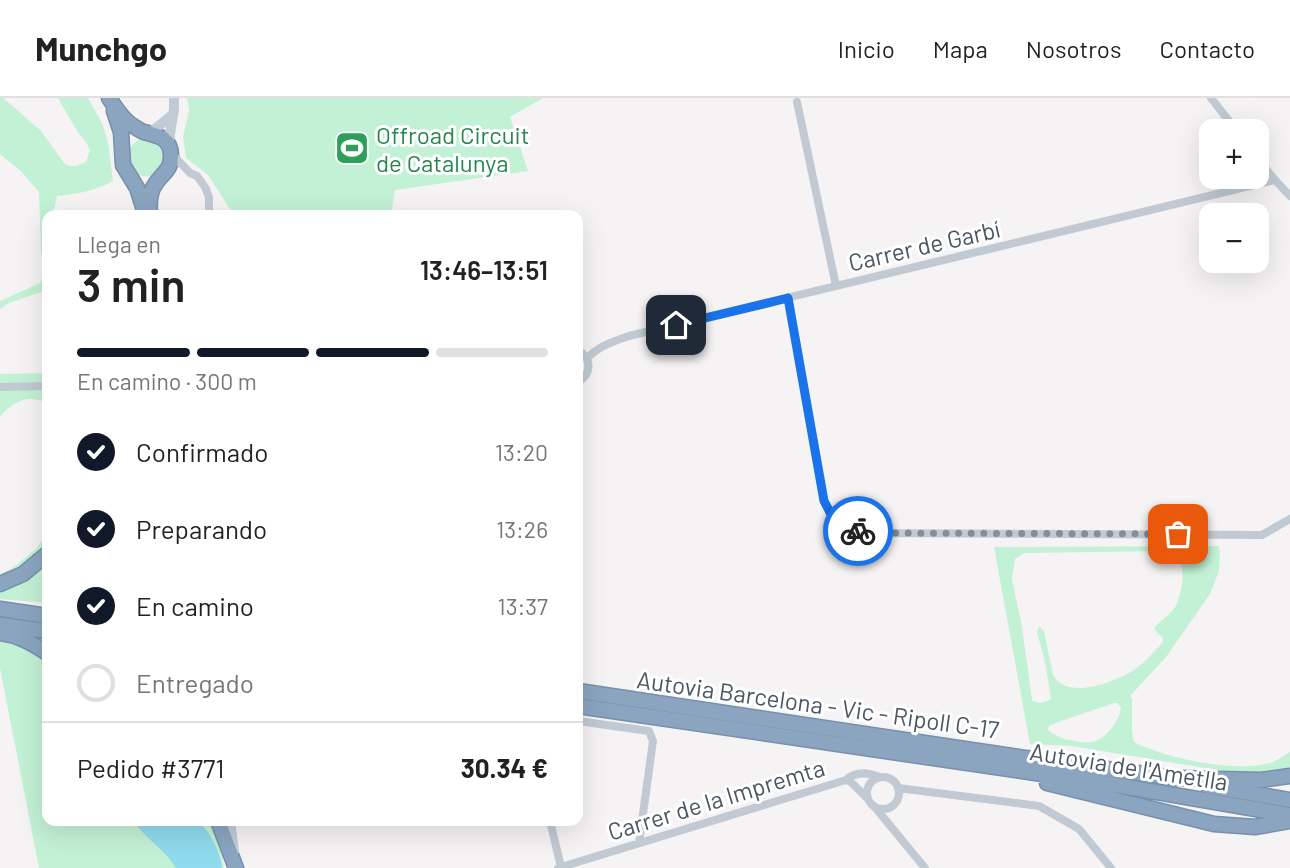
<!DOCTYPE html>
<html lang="es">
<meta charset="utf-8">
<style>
:root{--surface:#fff;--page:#f2f2f2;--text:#222;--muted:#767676;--line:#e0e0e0;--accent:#111827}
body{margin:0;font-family:Barlow,sans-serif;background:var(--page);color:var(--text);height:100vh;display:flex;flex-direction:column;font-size:26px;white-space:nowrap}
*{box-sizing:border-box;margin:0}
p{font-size:23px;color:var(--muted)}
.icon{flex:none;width:38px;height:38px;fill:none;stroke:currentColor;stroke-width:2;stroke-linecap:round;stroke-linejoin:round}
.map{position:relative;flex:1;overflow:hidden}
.panel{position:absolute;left:42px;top:112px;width:541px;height:616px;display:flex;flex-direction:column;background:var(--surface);border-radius:14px;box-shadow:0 7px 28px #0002}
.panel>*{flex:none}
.tools{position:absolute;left:1199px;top:21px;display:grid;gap:14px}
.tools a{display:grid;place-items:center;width:70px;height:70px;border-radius:14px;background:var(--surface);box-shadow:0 7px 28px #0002;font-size:35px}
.pin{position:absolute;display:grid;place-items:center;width:60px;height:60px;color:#fff;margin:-30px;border-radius:14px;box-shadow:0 4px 10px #0006}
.courier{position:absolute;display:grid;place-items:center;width:70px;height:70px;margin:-35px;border:5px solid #1a73e8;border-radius:50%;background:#fff;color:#222;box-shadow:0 2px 9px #0007}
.headline em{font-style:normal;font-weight:600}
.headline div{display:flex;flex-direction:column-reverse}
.headline{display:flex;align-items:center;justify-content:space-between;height:119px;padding:0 35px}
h1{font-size:46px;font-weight:600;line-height:52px}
.bar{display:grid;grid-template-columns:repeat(4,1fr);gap:10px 7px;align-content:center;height:84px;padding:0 35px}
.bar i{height:9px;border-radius:5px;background:var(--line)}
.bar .active{background:var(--accent)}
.bar p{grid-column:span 4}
.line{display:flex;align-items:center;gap:18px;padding:0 35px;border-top:2px solid var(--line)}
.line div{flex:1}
ol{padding:0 35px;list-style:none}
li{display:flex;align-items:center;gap:21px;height:77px}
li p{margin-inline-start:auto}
li .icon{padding:7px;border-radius:50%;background:var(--accent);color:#fff;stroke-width:4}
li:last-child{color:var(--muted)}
li i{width:38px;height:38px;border:4px solid var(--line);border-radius:50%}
header{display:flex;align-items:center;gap:42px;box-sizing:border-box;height:98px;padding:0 35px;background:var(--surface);border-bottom:2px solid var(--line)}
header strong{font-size:33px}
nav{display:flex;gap:38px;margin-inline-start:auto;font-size:24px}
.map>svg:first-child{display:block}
.green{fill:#c3f1d5;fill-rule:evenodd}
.water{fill:#90daee}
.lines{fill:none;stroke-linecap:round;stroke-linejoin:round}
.highway-casing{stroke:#7690ad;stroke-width:17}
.street{stroke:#c1cad2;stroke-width:8}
.secondary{stroke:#c1cbd6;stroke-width:10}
.highway{stroke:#8ba5c1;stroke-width:14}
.done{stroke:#868d94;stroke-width:7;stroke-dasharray:0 12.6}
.route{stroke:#1a73e8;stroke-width:9}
.labels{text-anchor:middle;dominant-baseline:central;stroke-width:6;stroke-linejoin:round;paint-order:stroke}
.leisure-label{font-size:24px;fill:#27864d;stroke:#fff;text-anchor:start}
.street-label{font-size:24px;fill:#4a5661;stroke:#fff}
</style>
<header>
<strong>Munchgo</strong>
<nav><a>Inicio</a><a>Mapa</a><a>Nosotros</a><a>Contacto</a></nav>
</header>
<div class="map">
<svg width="1290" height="770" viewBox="0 0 1290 770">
<rect width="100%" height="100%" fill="#f5f3f3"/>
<path class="green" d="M 0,0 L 3,0 L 41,33 L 64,65 L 70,68 L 76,68 L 86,64 L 90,52 L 86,44 L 77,33 L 58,0 L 88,0 L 102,25 L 108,44 L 113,83 C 95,93 77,96 57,98 L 53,117 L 47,117 L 47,192 L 9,205 L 0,211 L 0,203 L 40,185 L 45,176 L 41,153 L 39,94 L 22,74 L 0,56 Z
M 187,0 L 543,0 L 510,19 L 528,73 L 395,92 L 391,117 L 234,117 L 208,77 L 186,60 L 183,39 L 189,12 Z
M 146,39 L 159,43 L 167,60 L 158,76 C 127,89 115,46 146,39 Z
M 47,275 L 47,305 C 27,296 15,303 0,318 L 0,276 Z
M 47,413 L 47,505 L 0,501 L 0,476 L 11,471 L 36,451 L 44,439 Z
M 1219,448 L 1220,459 L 1219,473 L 1210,496 L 1166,559 L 1130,598 L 1132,601 L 1132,634 L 1134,644 C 1165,660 1232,674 1266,666 C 1274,665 1283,658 1290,654 L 1290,669 L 1269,676 L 1223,673 L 1072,648 L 1030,646 L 994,449 ZM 1164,453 C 1169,455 1175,456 1178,461 C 1187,471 1181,499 1175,509 C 1169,518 1161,522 1155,529 L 1155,532 L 1163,540 L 1163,544 C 1154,554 1145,564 1134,572 C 1115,584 1067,603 1053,577 L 1044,533 L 1039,528 L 1037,534 L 1046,568 L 1051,601 C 1046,604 1038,607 1032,602 L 1022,529 L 1012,481 L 1015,461 L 1024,455 ZM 1114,605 L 1117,605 L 1121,610 C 1119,623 1107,641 1092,644 C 1087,645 1080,644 1075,643 C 1064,641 1056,639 1048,632 L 1049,628 L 1055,625 Z
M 0,541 C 18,546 32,552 47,562 L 47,723 L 210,723 L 219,741 L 224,770 L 39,770 L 0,570 Z"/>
<path class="water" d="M 134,723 L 198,723 C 211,735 220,753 222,770 L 176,770 C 165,751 145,741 134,723 Z"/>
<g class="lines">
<g class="highway-casing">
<path id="highway" d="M 109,0 C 115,9 121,19 130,26 C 134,28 140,33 144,34 C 158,38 170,39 171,57 C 172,71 163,75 156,85 C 149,94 149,106 150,117
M 114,13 L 121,34 L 123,67 L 137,90 L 145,115
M 0,486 L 23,476 L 47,456
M 0,511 L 47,518
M 1,527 L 47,533
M 0,535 C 18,537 32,545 47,555
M 578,593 L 1053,664 L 1176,680 L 1261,682 L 1290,678
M 578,608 L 1110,686 L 1290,717
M 1047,685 L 1214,726 L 1255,729 L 1290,723
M 1208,688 L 1290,702
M 218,723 L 236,770"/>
</g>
<path class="street" d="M 1211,0 L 1237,33
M 797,4 L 836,188
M 171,55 L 190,75 L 197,78 L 205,89 L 209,99 L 209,117
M 1256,59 L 1275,82 L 1290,98
M 788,199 L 824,403 L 833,420 L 846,432 L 871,435 L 1262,437 L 1290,421
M 578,252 C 592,260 592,276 578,284
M 587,260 C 599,248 614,243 629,238 L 1275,82
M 0,289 L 47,288
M 578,623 L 649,633 L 653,643 L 639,745
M867 695a16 16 0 1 1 32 0a16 16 0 1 1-32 0Z
M 846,682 L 851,684 L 867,700
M 898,690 L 1039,708 L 1079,731 L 1111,770
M 874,708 L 925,770
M 550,723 L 561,769
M 558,770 L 846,682 C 856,673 867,674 879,679"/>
<path class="secondary" d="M 150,35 L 172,17
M 168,48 L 174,11 L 174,0
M 230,723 L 234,753"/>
<use href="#highway" class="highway"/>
</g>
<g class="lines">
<path class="done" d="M 858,433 L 871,435 L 1178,436"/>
<path class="route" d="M 676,227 L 788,200 L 824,403 L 833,420 L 846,432 L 858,433"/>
</g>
<defs>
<g id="stadium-square" transform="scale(1.75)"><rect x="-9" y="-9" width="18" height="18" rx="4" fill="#2e9e5b" stroke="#fff"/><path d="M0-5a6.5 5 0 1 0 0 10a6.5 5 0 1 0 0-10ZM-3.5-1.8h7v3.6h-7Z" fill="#fff"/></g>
</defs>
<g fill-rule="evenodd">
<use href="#stadium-square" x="352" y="50"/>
</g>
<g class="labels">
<g class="leisure-label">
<text x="376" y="36">Offroad Circuit<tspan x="376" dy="28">de Catalunya</tspan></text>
</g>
<g class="street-label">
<text transform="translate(924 147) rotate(-13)">Carrer de Garbí</text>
<text transform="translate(818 606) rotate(8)">Autovia Barcelona - Vic - Ripoll C-17</text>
<text transform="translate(1129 668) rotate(9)">Autovia de l'Ametlla</text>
<text transform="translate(716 701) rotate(-17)">Carrer de la Impremta</text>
</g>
</g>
</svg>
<div class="tools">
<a>+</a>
<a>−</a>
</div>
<div class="pin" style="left:1178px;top:436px;background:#ea580c"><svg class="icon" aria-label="bag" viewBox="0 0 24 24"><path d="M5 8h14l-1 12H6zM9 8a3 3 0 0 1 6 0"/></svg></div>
<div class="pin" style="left:676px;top:227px;background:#1f2937"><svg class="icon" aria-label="home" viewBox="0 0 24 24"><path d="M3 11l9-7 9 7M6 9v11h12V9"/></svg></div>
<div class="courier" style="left:858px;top:433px"><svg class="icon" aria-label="bike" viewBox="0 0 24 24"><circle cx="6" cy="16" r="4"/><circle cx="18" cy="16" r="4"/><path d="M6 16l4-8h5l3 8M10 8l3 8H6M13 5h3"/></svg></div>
<section class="panel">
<div class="headline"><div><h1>3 min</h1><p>Llega en</p></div><em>13:46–13:51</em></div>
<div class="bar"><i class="active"></i><i class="active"></i><i class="active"></i><i></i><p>En camino · 300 m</p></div>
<ol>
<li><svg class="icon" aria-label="check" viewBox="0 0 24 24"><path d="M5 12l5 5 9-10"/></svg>Confirmado<p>13:20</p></li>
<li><svg class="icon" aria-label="check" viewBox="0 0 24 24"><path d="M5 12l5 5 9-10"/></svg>Preparando<p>13:26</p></li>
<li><svg class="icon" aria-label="check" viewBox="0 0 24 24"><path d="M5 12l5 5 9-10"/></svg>En camino<p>13:37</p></li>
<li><i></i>Entregado</li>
</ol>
<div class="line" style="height:91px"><div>Pedido #3771</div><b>30.34 €</b></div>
</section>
</div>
